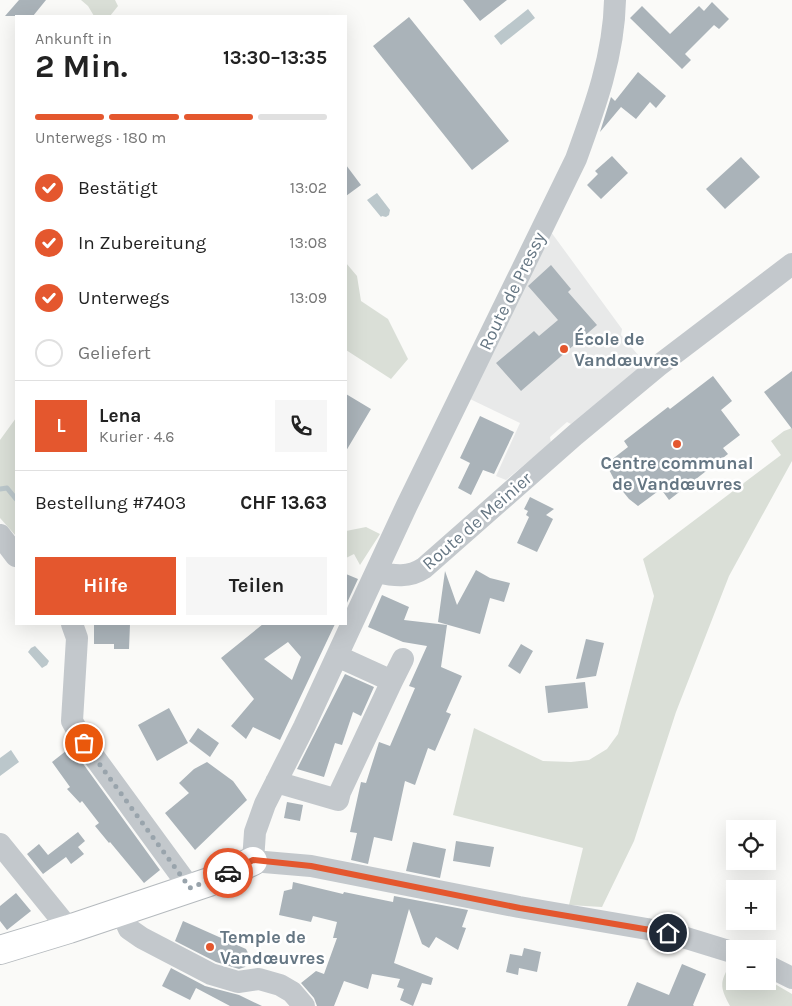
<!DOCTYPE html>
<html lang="de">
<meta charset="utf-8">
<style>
:root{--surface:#fff;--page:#f6f6f6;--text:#222;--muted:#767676;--line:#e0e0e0;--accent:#e4572e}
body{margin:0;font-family:Karla,sans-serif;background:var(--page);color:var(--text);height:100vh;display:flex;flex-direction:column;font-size:19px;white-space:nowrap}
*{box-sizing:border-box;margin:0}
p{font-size:16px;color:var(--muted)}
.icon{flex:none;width:28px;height:28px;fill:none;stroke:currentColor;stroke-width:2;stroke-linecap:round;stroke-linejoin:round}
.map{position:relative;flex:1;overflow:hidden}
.panel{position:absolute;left:15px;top:15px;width:332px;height:610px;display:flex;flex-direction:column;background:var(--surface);border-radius:0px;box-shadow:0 5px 20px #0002}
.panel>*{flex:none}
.controls{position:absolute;left:726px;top:820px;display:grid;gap:10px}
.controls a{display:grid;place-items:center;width:50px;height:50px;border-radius:0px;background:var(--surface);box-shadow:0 5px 20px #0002;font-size:25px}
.pin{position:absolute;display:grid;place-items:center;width:42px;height:42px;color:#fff;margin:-21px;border:2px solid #fff;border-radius:50%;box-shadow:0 1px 5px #0007}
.courier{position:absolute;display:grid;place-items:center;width:50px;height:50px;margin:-25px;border:4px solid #e4572e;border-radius:50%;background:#fff;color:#222;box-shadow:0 1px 6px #0007}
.headline em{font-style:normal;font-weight:700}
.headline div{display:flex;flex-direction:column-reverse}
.headline{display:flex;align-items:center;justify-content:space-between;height:85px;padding:0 20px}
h1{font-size:32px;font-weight:700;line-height:38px}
.bar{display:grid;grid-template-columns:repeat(4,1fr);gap:8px 5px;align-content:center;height:60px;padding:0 20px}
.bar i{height:6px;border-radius:4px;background:var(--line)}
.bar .on{background:var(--accent)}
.bar p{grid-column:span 4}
.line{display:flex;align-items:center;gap:12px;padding:0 20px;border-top:1px solid var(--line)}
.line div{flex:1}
.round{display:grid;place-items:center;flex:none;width:52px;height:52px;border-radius:0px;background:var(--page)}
ol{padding:0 20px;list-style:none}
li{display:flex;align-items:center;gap:15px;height:55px}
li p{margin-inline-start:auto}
li .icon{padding:5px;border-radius:50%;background:var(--accent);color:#fff;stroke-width:4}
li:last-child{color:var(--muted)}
li i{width:28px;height:28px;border:2px solid var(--line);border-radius:50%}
.action{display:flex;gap:10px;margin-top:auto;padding:10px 20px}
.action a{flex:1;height:58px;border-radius:0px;background:var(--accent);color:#fff;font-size:20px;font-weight:700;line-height:58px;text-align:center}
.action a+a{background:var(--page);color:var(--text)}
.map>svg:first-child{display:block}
.built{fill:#e8e9e9}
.green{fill:#dadfd7}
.water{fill:#bbc7cb}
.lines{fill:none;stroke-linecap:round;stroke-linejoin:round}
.stream{stroke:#bbc7cb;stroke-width:5}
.building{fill:#aab3b9;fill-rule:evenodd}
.major-casing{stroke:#b5babe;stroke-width:30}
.minor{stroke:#c3c8cc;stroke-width:22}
.major{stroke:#fff;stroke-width:28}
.done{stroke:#99a4ac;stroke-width:5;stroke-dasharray:0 9}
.route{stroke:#e4572e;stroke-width:6}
.poi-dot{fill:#e4572e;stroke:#fff;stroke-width:2}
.labels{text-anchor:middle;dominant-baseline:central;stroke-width:5;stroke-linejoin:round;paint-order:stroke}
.street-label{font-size:18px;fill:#657683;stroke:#fff}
.poi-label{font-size:18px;font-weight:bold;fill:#657683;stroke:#fff;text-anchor:start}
</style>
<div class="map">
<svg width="792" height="1006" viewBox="0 0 792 1006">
<rect width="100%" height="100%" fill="#fafaf8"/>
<path class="built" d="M 551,232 L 622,329 L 621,335 L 645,363 L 571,424 L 567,422 L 550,437 L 551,443 L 506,480 L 496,476 L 520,423 L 470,399 Z"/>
<path class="green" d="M 81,0 L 115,0 L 118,6 L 110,16 L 94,16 L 88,6 Z
M 346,263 L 357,276 L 361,301 L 388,319 L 408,359 L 391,379 L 346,350 Z
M 16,418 L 16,536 L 0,518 L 0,440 Z
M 792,428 L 792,461 L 729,576 L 676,712 L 634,841 L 602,907 L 569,905 L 583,848 L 453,815 L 474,728 L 543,761 L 571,762 L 589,760 L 607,749 L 618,734 L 654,596 L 643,559 L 781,455 L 771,441 L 784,431 Z
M 366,527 L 380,534 L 360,565 L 354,554 L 346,558 L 346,531 Z
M 731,963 L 735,965 L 735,981 L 768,980 L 792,994 L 792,1006 L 730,1006 C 720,987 719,983 731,963 Z"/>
<path class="water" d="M 528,9 L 535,18 L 501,45 L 494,36 Z
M 377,193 L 390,210 L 389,215 L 386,217 L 382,216 L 381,217 L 367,200 Z
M 35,646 L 49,661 L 47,665 L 42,668 L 28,652 L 31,648 Z
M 11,750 L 19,762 L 0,776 L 0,758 Z"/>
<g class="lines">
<path class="stream" d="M 0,489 L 7,488 L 16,499"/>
</g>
<path class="building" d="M 19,0 L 46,0 L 33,16 L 5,16 Z
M 463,0 L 507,0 L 480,21 Z
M 712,2 L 729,19 L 719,29 L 714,25 L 685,54 L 691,60 L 682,69 L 630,18 L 642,6 L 670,34 L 699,6 L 704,11 Z
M 409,17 L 509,141 L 472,170 L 373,46 Z
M 638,72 L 666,96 L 656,108 L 650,102 L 636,119 L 621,107 L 600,132 L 611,97 L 615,101 Z
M 612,156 L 628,173 L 601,199 L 587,185 L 598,174 L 595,171 Z
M 741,157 L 760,177 L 725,209 L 706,189 Z
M 346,165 L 361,185 L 346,196 Z
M 551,265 L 571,289 L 568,292 L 597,325 L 521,391 L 496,363 L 534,331 L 539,336 L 558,320 L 528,286 Z
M 792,371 L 792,429 L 764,392 Z
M 713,376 L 732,401 L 721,410 L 740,435 L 723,448 L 728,454 L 669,500 L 661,489 L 638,506 L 629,499 L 616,483 L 606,464 L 628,447 L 624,441 L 668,407 L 670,409 Z
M 346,394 L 371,409 L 346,451 Z
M 480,416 L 514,432 L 494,474 L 483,470 L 471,495 L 458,488 L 470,463 L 460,458 Z
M 530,497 L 554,509 L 546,515 L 553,519 L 537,552 L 517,543 L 529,517 L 526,515 L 528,511 L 524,509 Z
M 476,570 L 490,578 L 510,583 L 504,602 L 490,598 L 480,634 L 438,622 L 445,571 L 457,605 Z
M 346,574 L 358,579 L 346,605 Z
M 382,595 L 409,607 L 404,620 L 447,625 L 441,667 L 462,676 L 446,712 L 451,714 L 435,751 L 428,748 L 415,785 L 405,781 L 392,841 L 374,837 L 368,864 L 351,860 L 357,833 L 350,832 L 361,782 L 366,783 L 379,742 L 390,746 L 415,688 L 409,686 L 427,646 L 403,642 L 368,627 Z
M 94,624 L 130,624 L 129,649 L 114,649 L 114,644 L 94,644 Z
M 263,624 L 335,624 L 280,740 L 253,727 L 246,739 L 231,726 L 254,699 L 221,658 ZM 288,642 L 301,657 L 292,680 L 264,659 Z
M 586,639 L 604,643 L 596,676 L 576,679 Z
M 521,644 L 533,651 L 520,674 L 508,666 Z
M 345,674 L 374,687 L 361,716 L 353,712 L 342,745 L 335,743 L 324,777 L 297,769 Z
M 585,682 L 588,708 L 548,713 L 545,686 Z
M 169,708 L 188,743 L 157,761 L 138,725 Z
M 198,728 L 219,743 L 210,757 L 189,741 Z
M 71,747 L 160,870 L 144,883 L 110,842 L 109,843 L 95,826 L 99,823 L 82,801 L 80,803 L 67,789 L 70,787 L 52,762 Z
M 207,762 L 233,781 L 247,800 L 195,850 L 165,813 L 189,793 L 179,783 L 194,769 Z
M 287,802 L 303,805 L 300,821 L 284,818 Z
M 78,832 L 85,841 L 78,847 L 84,854 L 71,864 L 66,857 L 43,874 L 27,854 L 39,844 L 48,855 Z
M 456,841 L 494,847 L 490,867 L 453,861 Z
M 413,842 L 446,849 L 440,878 L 406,871 Z
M 293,882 L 343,894 L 344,892 L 393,902 L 394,896 L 468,910 L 462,927 L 466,928 L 458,950 L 436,937 L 429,948 L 422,944 L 409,909 L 394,963 L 433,978 L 431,985 L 422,983 L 413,1006 L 400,1000 L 404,989 L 397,987 L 400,979 L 372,974 L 368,989 L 344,981 L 334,1006 L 317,1006 L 314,998 L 301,983 L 316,971 L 324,974 L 337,938 L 333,938 L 337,922 L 313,916 L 311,922 L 279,915 L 284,891 L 292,889 Z
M 16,893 L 31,911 L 7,930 L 0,921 L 0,906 Z
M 183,921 L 246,949 L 250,957 L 245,967 L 239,969 L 216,962 L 175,941 Z
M 524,948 L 541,952 L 537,972 L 519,968 L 518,975 L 506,972 L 510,954 L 522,956 Z
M 682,964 L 706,974 L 693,1005 L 694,1006 L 627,1006 L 637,982 L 669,995 Z
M 171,968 L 205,986 L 239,995 L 262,1006 L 230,1006 L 196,988 L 190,1000 L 162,986 Z"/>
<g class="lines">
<g class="major-casing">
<path id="major" d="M 0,950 L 69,929 L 209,882 L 253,861"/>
</g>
<path class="minor" d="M 615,0 C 614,55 595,107 576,159 L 407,505 L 304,727 L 265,804 L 255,832 L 253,861 L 311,866 L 519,907 L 647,929 L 683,937 L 735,953
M 0,535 L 16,556
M 377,572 C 394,576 409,578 424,568 L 575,435 L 658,366 L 792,264
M 72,624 L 77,638 L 72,721 L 84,743 L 190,888
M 392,681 L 403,659
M 276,782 L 338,800 L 340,792 L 392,681 L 337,656
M 0,844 L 69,929
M 121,911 L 129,929 L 142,938 L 211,974 L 238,982 L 259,979 L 280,985 L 292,992 L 304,1006
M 768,966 L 792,978"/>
<use href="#major" class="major"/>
</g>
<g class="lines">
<path class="done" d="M 84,743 L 190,888 L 228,873"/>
<path class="route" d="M 228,873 L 253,860 L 311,866 L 520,908 L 668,933"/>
</g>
<g class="poi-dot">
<circle cx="564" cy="349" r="5"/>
<circle cx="677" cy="444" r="5"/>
<circle cx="210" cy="947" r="5"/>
</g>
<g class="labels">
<g class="street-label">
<text transform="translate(512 291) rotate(-64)">Route de Pressy</text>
<text transform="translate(477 521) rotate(-41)">Route de Meinier</text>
</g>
<g class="poi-label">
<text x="574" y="339">École de<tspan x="574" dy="21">Vandœuvres</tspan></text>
<text x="677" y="463" text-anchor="middle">Centre communal<tspan x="677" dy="21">de Vandœuvres</tspan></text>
<text x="220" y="937">Temple de<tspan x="220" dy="21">Vandœuvres</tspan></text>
</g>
</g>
</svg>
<div class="controls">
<a><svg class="icon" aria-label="locate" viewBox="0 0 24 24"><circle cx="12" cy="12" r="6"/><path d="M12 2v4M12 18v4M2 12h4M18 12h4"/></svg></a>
<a>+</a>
<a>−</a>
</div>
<div class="pin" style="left:84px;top:743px;background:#ea580c"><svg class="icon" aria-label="bag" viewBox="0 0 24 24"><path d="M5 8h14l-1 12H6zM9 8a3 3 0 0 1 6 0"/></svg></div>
<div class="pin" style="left:668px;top:933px;background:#1f2937"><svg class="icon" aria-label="home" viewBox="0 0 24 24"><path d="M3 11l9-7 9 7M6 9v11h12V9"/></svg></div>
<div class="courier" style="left:228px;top:873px"><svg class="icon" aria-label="car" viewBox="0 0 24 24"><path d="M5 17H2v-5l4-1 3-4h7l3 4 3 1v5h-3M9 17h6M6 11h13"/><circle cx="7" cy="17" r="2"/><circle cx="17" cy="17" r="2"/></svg></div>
<section class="panel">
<div class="headline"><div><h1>2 Min.</h1><p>Ankunft in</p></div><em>13:30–13:35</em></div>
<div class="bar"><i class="on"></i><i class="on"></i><i class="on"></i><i></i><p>Unterwegs · 180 m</p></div>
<ol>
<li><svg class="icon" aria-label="check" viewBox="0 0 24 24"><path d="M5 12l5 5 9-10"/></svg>Bestätigt<p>13:02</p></li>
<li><svg class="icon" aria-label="check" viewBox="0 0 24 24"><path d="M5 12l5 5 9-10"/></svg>In Zubereitung<p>13:08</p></li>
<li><svg class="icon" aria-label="check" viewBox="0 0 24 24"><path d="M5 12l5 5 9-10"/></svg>Unterwegs<p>13:09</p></li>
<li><i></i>Geliefert</li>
</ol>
<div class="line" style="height:90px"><b class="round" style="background:var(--accent);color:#fff">L</b><div><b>Lena</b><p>Kurier · 4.6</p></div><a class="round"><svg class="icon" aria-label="phone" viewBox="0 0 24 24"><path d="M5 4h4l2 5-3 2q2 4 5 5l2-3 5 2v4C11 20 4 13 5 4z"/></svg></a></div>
<div class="line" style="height:65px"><div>Bestellung #7403</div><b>CHF 13.63</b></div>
<div class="action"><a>Hilfe</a><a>Teilen</a></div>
</section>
</div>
